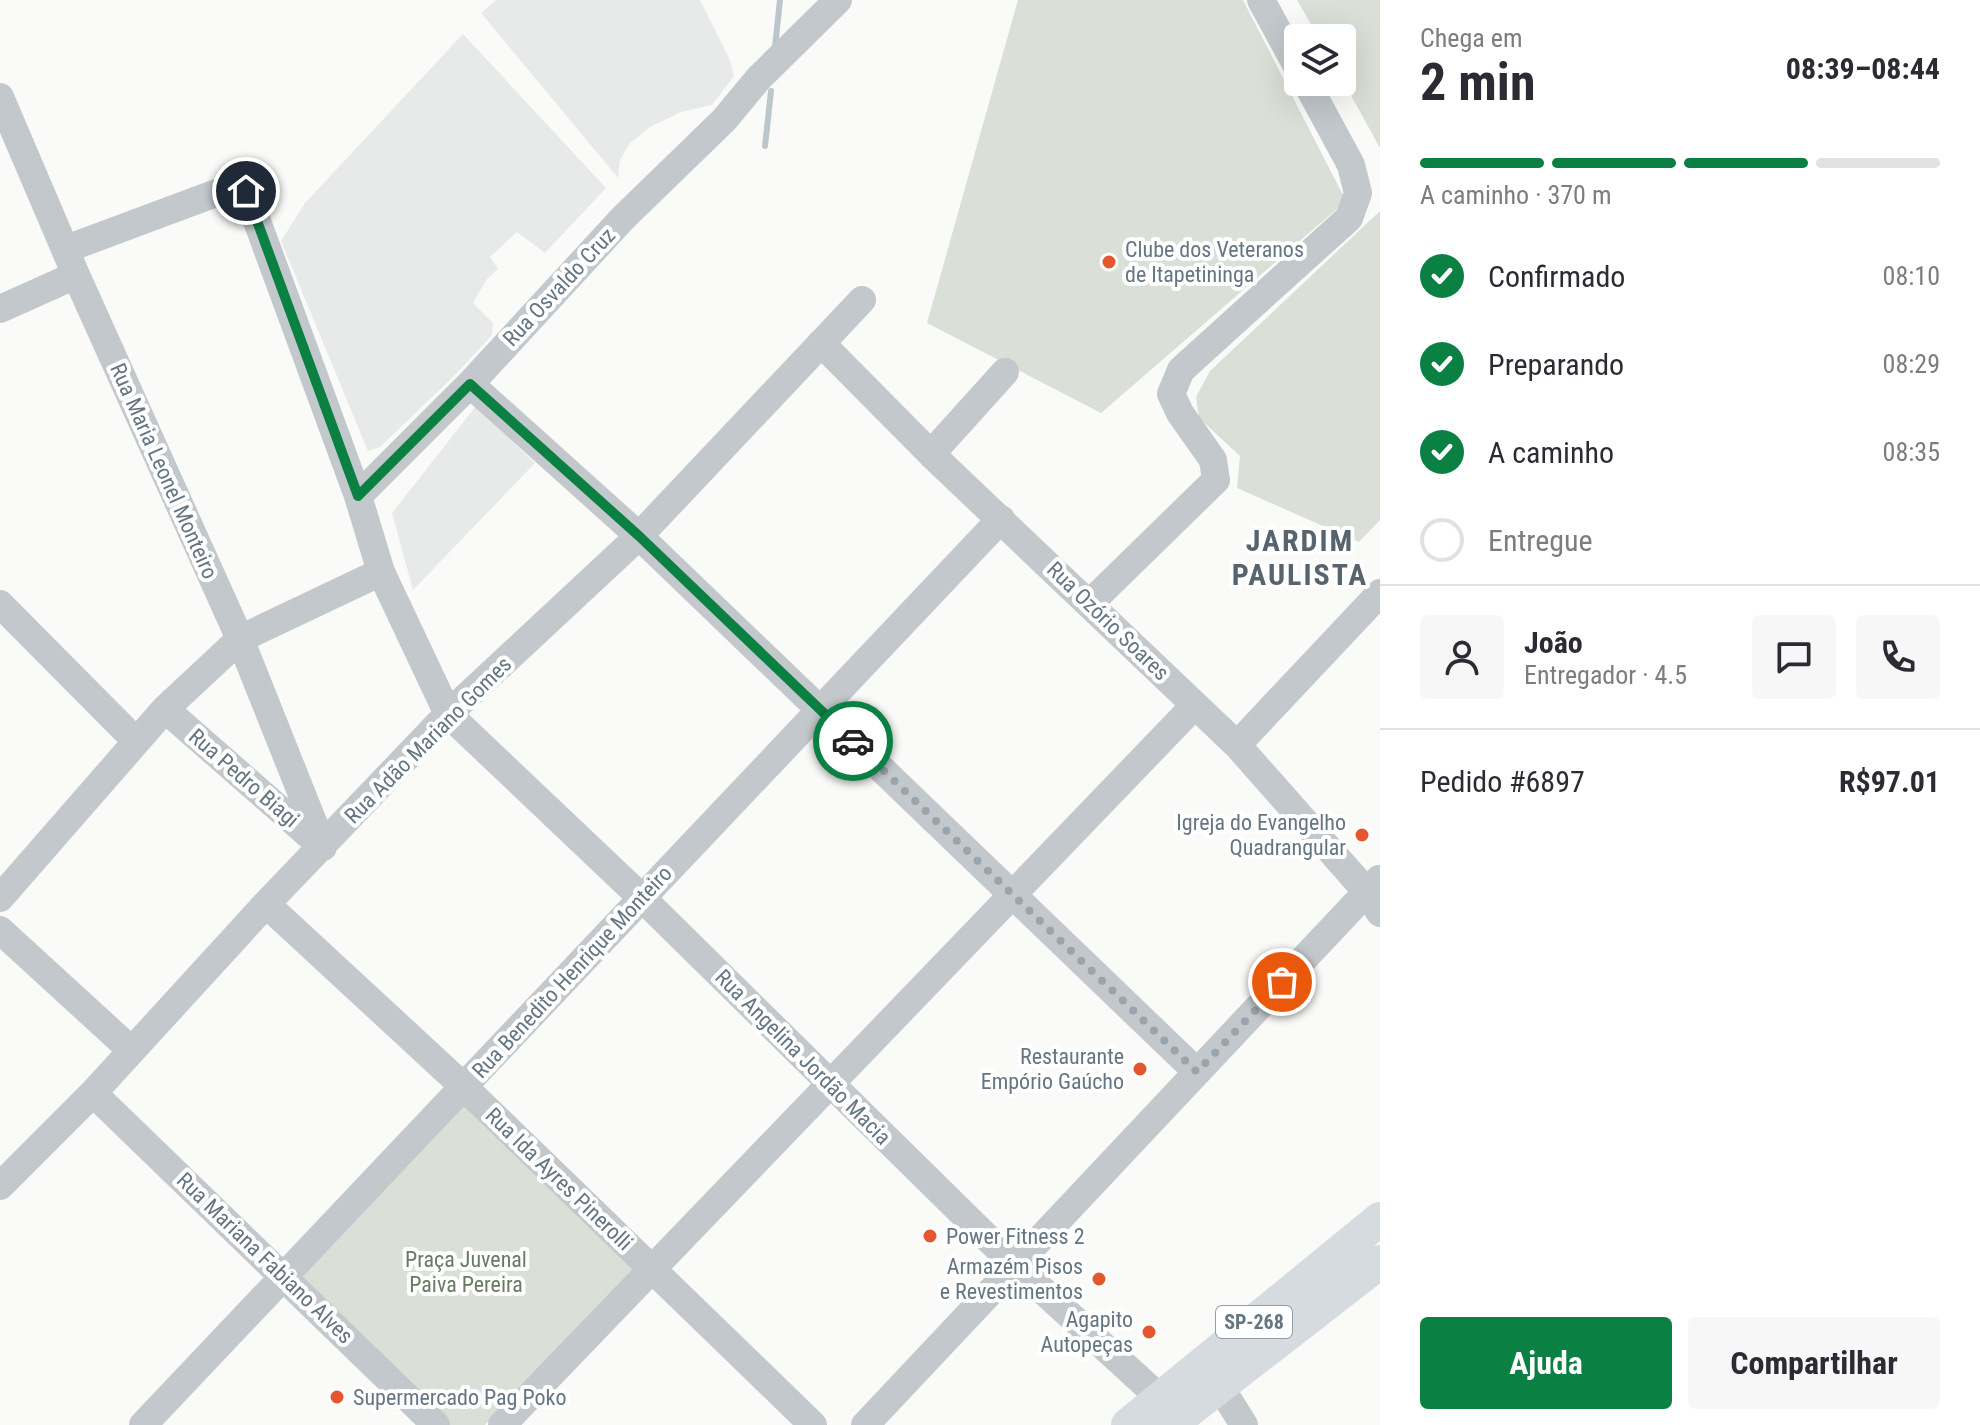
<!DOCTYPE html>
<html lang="pt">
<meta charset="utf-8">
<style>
:root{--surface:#fff;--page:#f7f7f7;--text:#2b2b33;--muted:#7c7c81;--line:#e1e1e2;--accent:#0b8043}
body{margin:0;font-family:"Roboto Condensed",sans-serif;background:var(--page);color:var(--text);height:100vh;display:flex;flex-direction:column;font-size:30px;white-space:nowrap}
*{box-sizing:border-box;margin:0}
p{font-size:26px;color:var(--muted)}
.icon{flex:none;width:44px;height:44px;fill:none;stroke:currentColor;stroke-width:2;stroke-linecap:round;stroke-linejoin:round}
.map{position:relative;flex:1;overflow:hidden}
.side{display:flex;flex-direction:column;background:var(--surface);width:600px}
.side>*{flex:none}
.tools{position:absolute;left:1284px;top:24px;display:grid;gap:16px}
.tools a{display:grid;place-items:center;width:72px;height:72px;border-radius:8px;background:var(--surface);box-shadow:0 8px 32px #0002;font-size:40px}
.pin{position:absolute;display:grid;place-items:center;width:68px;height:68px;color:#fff;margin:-34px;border:4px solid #fff;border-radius:50%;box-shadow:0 2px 8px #0007}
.courier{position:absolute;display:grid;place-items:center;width:80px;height:80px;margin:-40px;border:6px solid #0b8043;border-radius:50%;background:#fff;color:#222;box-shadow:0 2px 10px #0007}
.overview em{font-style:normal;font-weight:700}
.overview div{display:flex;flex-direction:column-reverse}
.overview{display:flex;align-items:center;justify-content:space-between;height:136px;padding:0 40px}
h1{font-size:52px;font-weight:700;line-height:60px}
.bar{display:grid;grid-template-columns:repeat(4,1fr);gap:12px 8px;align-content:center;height:96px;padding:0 40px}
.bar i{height:10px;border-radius:6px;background:var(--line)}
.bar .selected{background:var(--accent)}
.bar p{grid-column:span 4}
.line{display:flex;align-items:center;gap:20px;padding:0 40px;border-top:2px solid var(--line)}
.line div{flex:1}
.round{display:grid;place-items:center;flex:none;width:84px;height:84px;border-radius:8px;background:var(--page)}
ol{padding:0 40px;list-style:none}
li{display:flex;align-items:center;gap:24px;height:88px}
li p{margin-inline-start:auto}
li .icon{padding:8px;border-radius:50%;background:var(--accent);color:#fff;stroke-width:4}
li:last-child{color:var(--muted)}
li i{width:44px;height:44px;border:4px solid var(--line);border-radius:50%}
.cta{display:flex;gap:16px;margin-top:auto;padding:16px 40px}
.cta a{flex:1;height:92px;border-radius:8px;background:var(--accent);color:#fff;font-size:32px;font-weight:700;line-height:92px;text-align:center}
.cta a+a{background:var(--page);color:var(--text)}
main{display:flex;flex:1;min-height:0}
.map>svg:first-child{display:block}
.built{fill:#e8e9e9}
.green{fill:#dadfd7}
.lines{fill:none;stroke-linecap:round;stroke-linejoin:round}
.stream{stroke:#bbc7cb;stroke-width:6}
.minor{stroke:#c3c8cc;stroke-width:28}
.major{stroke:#d6dbdf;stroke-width:34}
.done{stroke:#99a4ac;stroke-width:8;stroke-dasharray:0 14.4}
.route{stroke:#0b8043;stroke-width:10}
.poi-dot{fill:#e4572e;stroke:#fff;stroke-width:3}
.labels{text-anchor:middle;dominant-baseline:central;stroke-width:8;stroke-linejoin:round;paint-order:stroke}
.shield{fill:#fff;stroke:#939fa8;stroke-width:2}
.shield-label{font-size:20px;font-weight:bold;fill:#657683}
.poi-label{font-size:22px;fill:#657683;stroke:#fff;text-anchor:end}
.street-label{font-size:22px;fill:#657683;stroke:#fff}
.park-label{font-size:22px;fill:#687a64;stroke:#fff}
.district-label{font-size:30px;font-weight:bold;letter-spacing:2px;fill:#57646e;stroke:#fff}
</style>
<main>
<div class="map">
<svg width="1380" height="1425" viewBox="0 0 1380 1425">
<rect width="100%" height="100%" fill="#fafaf8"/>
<path class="built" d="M 496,0 L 700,0 L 730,60 L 734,76 L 712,105 L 681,112 L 650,127 L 630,143 L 620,160 L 618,178 L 481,13 Z
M 463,34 L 606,188 L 545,253 L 517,232 L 490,257 L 498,269 L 487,279 L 473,303 L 493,323 L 492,335 L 456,374 L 380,447 L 368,451 L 281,241 L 305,203 Z
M 476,406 L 535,463 L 413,590 L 392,513 Z"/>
<path class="green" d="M 1018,0 L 1243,0 L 1346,201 L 1101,413 L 927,323 Z
M 1297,0 L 1380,0 L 1380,148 L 1342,79 L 1342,38 L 1319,38 Z
M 1380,211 L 1380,520 L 1359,542 L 1237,488 L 1240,456 L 1199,418 L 1196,397 L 1210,371 Z
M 463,1100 L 639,1268 L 485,1425 L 447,1425 L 294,1277 Z"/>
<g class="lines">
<path class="stream" d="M 775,47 L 780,0
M 765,146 L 771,91"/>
<path class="minor" d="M 1261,0 L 1298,68
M 0,97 L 76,275 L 240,639 L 323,847
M 66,249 L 243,183 L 358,496 L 381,572 L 448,714 L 642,898 L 1015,1265 L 1160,1398
M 0,309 L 76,275
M 821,343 L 931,454 L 1237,745 L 1367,892 L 1380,913
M 470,384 L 639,536 L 1197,1072
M 931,454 L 1005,372
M 358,496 L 470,384 L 623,218 L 724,120 L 759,78 L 838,0
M 1090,603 L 1216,480 L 1213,460 L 1180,413 L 1171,394 L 1181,370 L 1349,218 L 1358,193 L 1351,165 L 1306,82
M 0,604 L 136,741
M 165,709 L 318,843
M 1237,745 L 1380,593
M 0,898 L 165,709 L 240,639 L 381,572
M 266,904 L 464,1087 L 813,1425
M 0,930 L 131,1050
M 93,1093 L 436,1425
M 0,1186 L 93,1093 L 266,904 L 448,714 L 639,536 L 862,300
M 1219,1385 L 1244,1425
M 143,1425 L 1001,519
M 502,1425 L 1195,705
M 865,1425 L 1379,879"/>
<path class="major" d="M 1128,1425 L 1380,1219
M 1170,1425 L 1380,1262"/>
</g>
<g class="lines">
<path class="done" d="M 853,741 L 1197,1072 L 1282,982"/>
<path class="route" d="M 246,191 L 358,496 L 470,384 L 639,536 L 853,741"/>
</g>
<g class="poi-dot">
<circle cx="1109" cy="262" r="8"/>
<circle cx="1362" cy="835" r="8"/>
<circle cx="1140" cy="1069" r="8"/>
<circle cx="930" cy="1236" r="8"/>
<circle cx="1099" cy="1279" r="8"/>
<circle cx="1149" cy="1332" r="8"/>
<circle cx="337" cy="1397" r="8"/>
</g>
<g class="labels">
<rect class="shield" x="1216" y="1306" width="76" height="32" rx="6"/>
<g class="shield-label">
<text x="1254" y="1322">SP-268</text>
</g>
<g class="poi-label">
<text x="1125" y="249" text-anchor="start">Clube dos Veteranos<tspan x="1125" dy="25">de Itapetininga</tspan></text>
<text x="1346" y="822">Igreja do Evangelho<tspan x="1346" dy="25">Quadrangular</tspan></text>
<text x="1124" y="1056">Restaurante<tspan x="1124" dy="25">Empório Gaúcho</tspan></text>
<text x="946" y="1236" text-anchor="start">Power Fitness 2</text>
<text x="1083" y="1266">Armazém Pisos<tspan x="1083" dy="25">e Revestimentos</tspan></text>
<text x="1133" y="1319">Agapito<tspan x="1133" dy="25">Autopeças</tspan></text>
<text x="353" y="1397" text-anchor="start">Supermercado Pag Poko</text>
</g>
<g class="street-label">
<text transform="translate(559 287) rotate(-47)">Rua Osvaldo Cruz</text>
<text transform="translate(164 471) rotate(66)">Rua Maria Leonel Monteiro</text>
<text transform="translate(1108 621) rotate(44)">Rua Ozório Soares</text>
<text transform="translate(428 740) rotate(-45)">Rua Adão Mariano Gomes</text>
<text transform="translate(244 778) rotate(41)">Rua Pedro Biagi</text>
<text transform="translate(572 972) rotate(-47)">Rua Benedito Henrique Monteiro</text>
<text transform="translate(803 1057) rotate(45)">Rua Angelina Jordão Macia</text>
<text transform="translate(559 1179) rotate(44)">Rua Ida Ayres Pinerolli</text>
<text transform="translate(265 1258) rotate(44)">Rua Mariana Fabiano Alves</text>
</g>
<g class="park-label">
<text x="466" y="1259">Praça Juvenal<tspan x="466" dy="25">Paiva Pereira</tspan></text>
</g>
<g class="district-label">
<text x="1300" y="540">JARDIM<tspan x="1300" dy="34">PAULISTA</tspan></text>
</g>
</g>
</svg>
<div class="tools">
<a><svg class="icon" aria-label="layers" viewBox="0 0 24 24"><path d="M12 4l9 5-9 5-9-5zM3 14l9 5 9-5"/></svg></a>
</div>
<div class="pin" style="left:1282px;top:982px;background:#ea580c"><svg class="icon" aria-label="bag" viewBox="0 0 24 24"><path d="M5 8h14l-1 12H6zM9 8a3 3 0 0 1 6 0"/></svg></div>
<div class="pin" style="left:246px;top:191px;background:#1f2937"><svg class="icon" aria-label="home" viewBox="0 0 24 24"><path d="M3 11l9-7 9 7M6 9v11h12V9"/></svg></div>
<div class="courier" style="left:853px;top:741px"><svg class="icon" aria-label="car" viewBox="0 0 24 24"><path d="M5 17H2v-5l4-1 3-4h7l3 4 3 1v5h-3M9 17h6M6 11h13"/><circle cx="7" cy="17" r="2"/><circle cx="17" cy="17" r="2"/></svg></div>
</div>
<section class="side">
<div class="overview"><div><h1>2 min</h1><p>Chega em</p></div><em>08:39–08:44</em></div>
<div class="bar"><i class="selected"></i><i class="selected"></i><i class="selected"></i><i></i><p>A caminho · 370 m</p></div>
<ol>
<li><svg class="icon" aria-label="check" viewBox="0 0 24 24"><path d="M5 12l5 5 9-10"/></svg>Confirmado<p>08:10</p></li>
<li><svg class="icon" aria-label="check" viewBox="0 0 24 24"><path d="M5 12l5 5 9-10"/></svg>Preparando<p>08:29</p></li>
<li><svg class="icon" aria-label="check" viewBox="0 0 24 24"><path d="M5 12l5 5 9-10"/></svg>A caminho<p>08:35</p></li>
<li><i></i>Entregue</li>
</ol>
<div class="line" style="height:144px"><a class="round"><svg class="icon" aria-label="person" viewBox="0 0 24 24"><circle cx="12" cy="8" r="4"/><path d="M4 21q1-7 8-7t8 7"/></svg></a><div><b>João</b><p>Entregador · 4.5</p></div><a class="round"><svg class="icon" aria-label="chat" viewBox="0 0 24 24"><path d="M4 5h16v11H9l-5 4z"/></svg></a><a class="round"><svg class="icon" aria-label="phone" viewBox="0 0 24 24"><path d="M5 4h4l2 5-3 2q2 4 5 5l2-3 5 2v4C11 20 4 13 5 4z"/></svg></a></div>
<div class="line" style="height:104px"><div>Pedido #6897</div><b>R$97.01</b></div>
<div class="cta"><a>Ajuda</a><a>Compartilhar</a></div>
</section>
</main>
